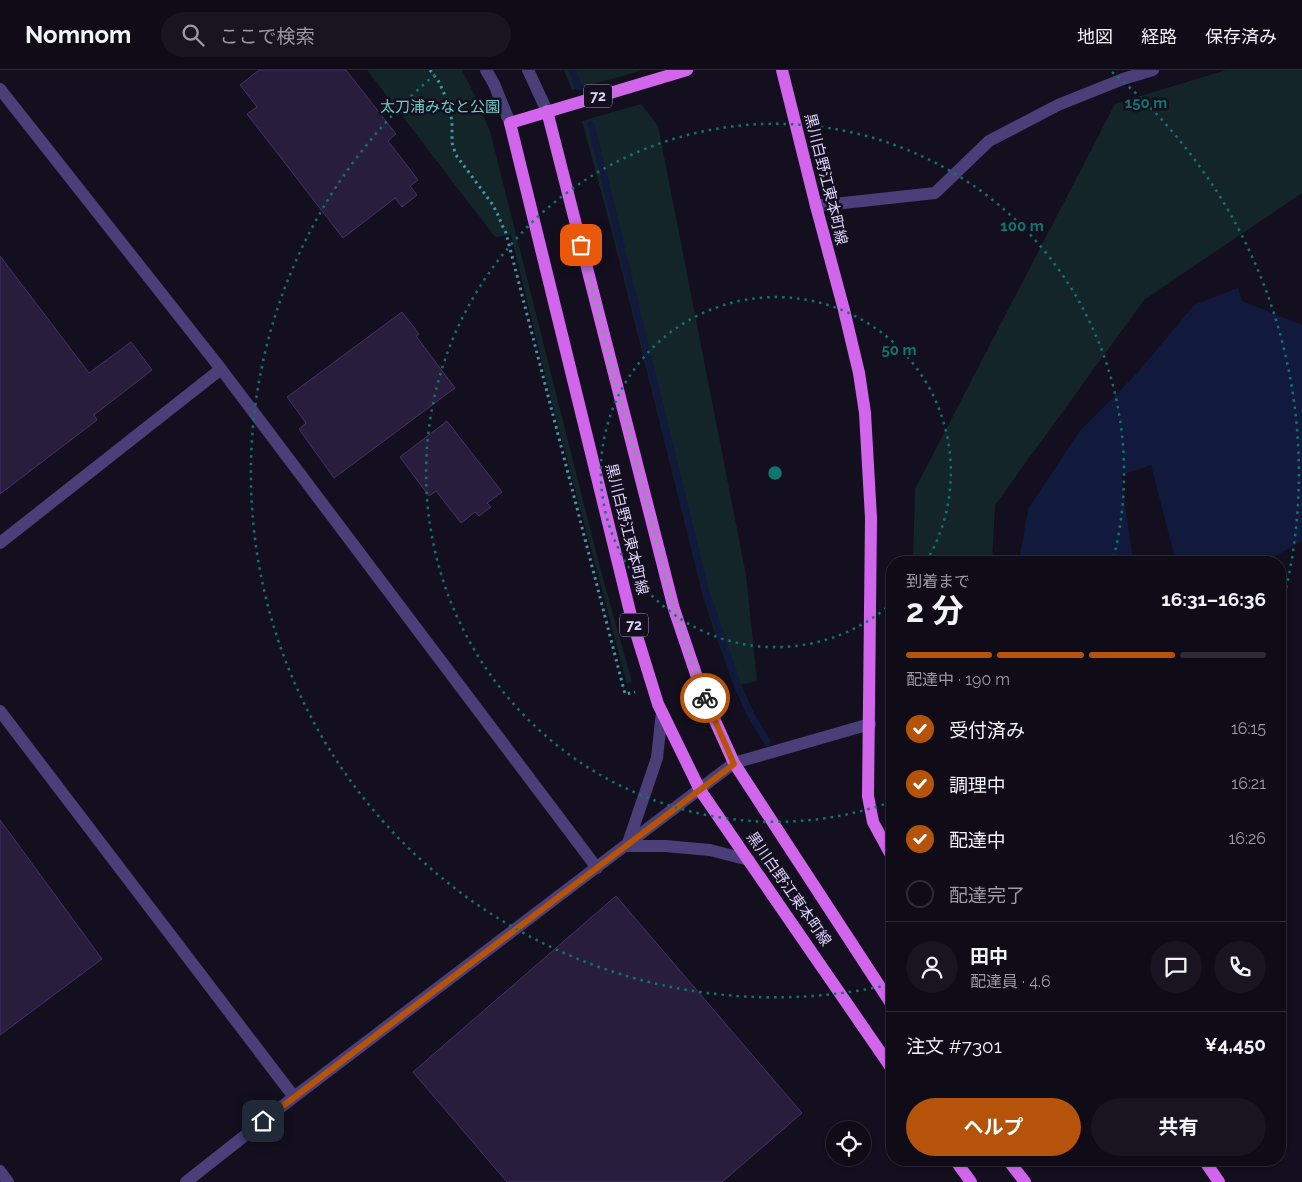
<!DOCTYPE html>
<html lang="ja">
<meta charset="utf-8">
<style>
:root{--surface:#0f0b17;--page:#181420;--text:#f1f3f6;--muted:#9b9ba1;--line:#2f2b36;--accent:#b45309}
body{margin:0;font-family:Raleway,"Noto Sans JP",sans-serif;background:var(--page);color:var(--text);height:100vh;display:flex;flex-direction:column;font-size:19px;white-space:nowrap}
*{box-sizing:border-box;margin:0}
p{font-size:16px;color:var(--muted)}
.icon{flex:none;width:28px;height:28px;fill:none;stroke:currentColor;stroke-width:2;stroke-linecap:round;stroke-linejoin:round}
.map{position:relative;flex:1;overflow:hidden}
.sheet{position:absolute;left:886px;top:486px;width:400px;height:610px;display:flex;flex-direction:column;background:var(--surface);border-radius:20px;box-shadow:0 1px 4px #0004,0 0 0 1px var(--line)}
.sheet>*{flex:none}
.buttons{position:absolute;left:826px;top:1051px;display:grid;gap:10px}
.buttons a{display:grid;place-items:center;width:45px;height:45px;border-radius:50%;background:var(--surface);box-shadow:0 1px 4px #0004,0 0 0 1px var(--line);font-size:25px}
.pin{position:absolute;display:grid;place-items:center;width:42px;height:42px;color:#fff;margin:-21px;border-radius:10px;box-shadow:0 2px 8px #0006}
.courier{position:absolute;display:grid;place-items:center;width:50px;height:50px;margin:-25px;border:4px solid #b45309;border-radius:50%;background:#fff;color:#222;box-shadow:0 1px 6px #0007}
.head em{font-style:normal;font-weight:700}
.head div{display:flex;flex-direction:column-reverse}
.head{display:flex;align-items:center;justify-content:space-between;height:85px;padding:0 20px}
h1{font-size:32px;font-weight:700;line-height:38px}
.bar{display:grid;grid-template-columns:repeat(4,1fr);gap:8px 5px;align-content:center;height:60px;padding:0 20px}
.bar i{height:6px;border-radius:4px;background:var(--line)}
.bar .on{background:var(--accent)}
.bar p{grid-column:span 4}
.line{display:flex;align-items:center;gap:12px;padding:0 20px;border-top:1px solid var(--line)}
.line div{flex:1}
.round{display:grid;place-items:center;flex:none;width:52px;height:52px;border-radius:26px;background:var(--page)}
ol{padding:0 20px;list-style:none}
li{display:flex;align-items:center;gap:15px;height:55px}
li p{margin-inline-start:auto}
li .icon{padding:5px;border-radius:50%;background:var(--accent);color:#fff;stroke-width:4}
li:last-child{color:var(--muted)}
li i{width:28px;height:28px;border:2px solid var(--line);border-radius:50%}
.button{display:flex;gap:10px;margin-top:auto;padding:10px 20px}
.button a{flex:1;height:58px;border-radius:30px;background:var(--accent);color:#fff;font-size:20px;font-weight:700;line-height:58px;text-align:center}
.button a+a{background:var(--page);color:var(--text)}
header{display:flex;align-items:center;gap:30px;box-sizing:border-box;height:70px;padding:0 25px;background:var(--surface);border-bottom:1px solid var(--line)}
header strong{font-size:24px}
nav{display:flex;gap:28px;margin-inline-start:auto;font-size:18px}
.search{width:350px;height:45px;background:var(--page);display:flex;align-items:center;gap:12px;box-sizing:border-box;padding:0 18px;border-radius:28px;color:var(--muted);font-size:19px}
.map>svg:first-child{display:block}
.green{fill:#132528}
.water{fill:#111a3c}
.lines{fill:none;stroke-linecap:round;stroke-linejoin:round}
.stream{stroke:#111a3c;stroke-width:7}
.building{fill:#291d3e;stroke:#453267}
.path{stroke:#3c99a5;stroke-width:3;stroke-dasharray:2.5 4;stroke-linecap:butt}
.minor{stroke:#4b3f79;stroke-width:12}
.major{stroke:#d166ed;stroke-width:12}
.done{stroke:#978ead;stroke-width:5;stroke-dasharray:0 9}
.route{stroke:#b45309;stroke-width:6}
.ring{fill:none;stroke:#0f766e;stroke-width:2.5;stroke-dasharray:2.5 5}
.labels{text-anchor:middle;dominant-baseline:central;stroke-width:5;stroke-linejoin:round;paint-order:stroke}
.shield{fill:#140f1f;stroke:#a198b8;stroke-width:1}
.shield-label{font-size:14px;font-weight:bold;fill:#ddd2fa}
.park-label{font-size:15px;fill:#67d1c8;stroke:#140f1f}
.street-label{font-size:15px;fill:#ddd2fa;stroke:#140f1f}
.centre{fill:#0f766e;stroke:#140f1f;stroke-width:2.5}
.ring-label{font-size:15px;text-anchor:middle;font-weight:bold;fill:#0f766e;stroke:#140f1f;stroke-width:5;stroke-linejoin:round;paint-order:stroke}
</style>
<header>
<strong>Nomnom</strong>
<div class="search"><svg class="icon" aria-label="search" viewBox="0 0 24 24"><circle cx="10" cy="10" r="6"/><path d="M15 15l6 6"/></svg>ここで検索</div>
<nav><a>地図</a><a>経路</a><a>保存済み</a></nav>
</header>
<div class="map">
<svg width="1302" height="1112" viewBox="0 0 1302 1112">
<rect width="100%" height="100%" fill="#140f1f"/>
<path class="green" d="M 367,0 L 462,0 L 475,26 L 490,61 L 599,494 L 632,612 L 627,614 L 552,333 L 511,165 L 495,167 Z
M 564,0 L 639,0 L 640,1 L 572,20 Z
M 1226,0 L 1302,0 L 1302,123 L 1144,230 L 995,435 L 992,492 L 913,492 L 915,419 L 1115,34 Z
M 641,34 L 658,56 L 746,505 L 757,611 L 734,616 L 714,560 L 703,526 L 614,169 L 582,51 Z"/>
<path class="water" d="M 1238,218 L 1242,231 L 1302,255 L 1302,471 L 1268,490 L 1267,492 L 1176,492 L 1151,395 L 1121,405 L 1133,492 L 1019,492 L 1028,439 L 1079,362 L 1138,302 L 1194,235 Z"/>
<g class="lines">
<path class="stream" d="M 572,0 L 579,17
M 591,54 L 705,519 L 739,619 L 751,645 L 767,672"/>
</g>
<path class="building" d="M 259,0 L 346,0 L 396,64 L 388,71 L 418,110 L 410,116 L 417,125 L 402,137 L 395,128 L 343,168 L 247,44 L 257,37 L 240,15 Z
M 0,186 L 89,303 L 131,272 L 152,300 L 94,345 L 97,350 L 0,424 Z
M 402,242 L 419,264 L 416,266 L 455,318 L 334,408 L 299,359 L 306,353 L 287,327 Z
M 447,351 L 502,422 L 487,433 L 491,437 L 479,446 L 475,442 L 461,453 L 436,421 L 429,426 L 400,387 Z
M 0,750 L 102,889 L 0,965 Z
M 616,826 L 802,1043 L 722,1112 L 507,1112 L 413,1002 Z"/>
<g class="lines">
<path class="path" d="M 430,0 L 439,12 L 447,30 L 452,51 L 452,73 L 456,85 L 493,135 L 498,145 L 502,155 L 506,163 L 625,624 L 635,622"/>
<path class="minor" d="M 486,0 L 494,14 L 510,53
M 528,0 L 547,41
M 0,19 L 221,299 L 597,798
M 816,136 L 935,123 L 989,71 L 1058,35 L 1123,9 L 1153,0
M 0,473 L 221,299
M 0,641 L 294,1027
M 662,642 L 657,688 L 627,776 L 665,776 L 710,780 L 749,790
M 0,1101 L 8,1112
M 186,1112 L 294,1027 L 734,693 L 870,654"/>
<path class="major" d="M 687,0 L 510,53 L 632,550 L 658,634 L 700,720 L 892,999
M 782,0 L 816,136 L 844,240 L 859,303 L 865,343 L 871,448 L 868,726 L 873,752 L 892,787
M 547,41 L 674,539 L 702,622 L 734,693 L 892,935
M 955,1090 L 971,1112
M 1008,1090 L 1025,1112
M 1204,1090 L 1219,1112"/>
</g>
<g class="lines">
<path class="done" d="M 581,175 L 674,539 L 705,628"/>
<path class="route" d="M 263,1051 L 734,694 L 705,628"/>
</g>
<g class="ring">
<path d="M892 533A175 175 0 1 1 926 492"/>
<path d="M891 732A349 349 0 1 1 1113 490"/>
<path d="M888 915A524 524 0 0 1 438 2M1112 2A524 524 0 0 1 1281 539"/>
</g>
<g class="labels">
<g class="shield">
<rect x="584" y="14.5" width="28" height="23" rx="4"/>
<rect x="620" y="543.5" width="28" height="23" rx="4"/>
</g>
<g class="shield-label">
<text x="598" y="26">72</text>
<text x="634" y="555">72</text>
</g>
<g class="park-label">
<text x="440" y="37">太刀浦みなと公園</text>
</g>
<g class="street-label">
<text transform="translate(826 109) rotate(76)">黒川白野江東本町線</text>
<text transform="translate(627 459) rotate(76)">黒川白野江東本町線</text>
<text transform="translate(789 819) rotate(55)">黒川白野江東本町線</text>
</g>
</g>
<circle cx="775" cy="403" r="8" class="centre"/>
<g class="ring-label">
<text x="1146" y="38">150 m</text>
<text x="1022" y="161">100 m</text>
<text x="899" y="285">50 m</text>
</g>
</svg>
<div class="buttons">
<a><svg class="icon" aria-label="locate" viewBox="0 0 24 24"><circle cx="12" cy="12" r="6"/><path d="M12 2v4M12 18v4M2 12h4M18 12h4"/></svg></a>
</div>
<div class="pin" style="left:581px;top:175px;background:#ea580c"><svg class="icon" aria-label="bag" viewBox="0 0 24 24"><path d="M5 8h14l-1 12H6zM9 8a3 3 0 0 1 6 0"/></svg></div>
<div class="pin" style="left:263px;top:1051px;background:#1f2937"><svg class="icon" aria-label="home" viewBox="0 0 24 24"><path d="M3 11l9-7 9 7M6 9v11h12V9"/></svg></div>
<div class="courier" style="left:705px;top:628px"><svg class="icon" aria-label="bike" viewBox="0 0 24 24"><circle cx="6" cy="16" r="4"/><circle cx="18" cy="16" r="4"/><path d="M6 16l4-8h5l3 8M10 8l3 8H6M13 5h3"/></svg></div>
<section class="sheet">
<div class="head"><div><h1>2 分</h1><p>到着まで</p></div><em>16:31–16:36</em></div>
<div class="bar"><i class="on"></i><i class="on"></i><i class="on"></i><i></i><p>配達中 · 190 m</p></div>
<ol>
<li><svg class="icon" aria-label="check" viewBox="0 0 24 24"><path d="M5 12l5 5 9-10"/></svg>受付済み<p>16:15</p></li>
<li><svg class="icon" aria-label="check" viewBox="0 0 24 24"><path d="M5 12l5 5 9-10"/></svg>調理中<p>16:21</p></li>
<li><svg class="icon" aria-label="check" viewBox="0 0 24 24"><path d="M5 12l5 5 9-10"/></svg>配達中<p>16:26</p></li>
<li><i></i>配達完了</li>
</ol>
<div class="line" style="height:90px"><a class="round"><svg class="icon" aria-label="person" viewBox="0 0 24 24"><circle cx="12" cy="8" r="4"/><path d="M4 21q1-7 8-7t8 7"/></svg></a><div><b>田中</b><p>配達員 · 4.6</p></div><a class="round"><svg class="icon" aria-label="chat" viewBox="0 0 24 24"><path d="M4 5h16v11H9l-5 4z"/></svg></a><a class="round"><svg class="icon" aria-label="phone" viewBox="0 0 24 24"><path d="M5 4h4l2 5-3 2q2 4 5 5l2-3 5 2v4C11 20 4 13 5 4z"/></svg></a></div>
<div class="line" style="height:65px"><div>注文 #7301</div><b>¥4,450</b></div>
<div class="button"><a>ヘルプ</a><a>共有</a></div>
</section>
</div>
